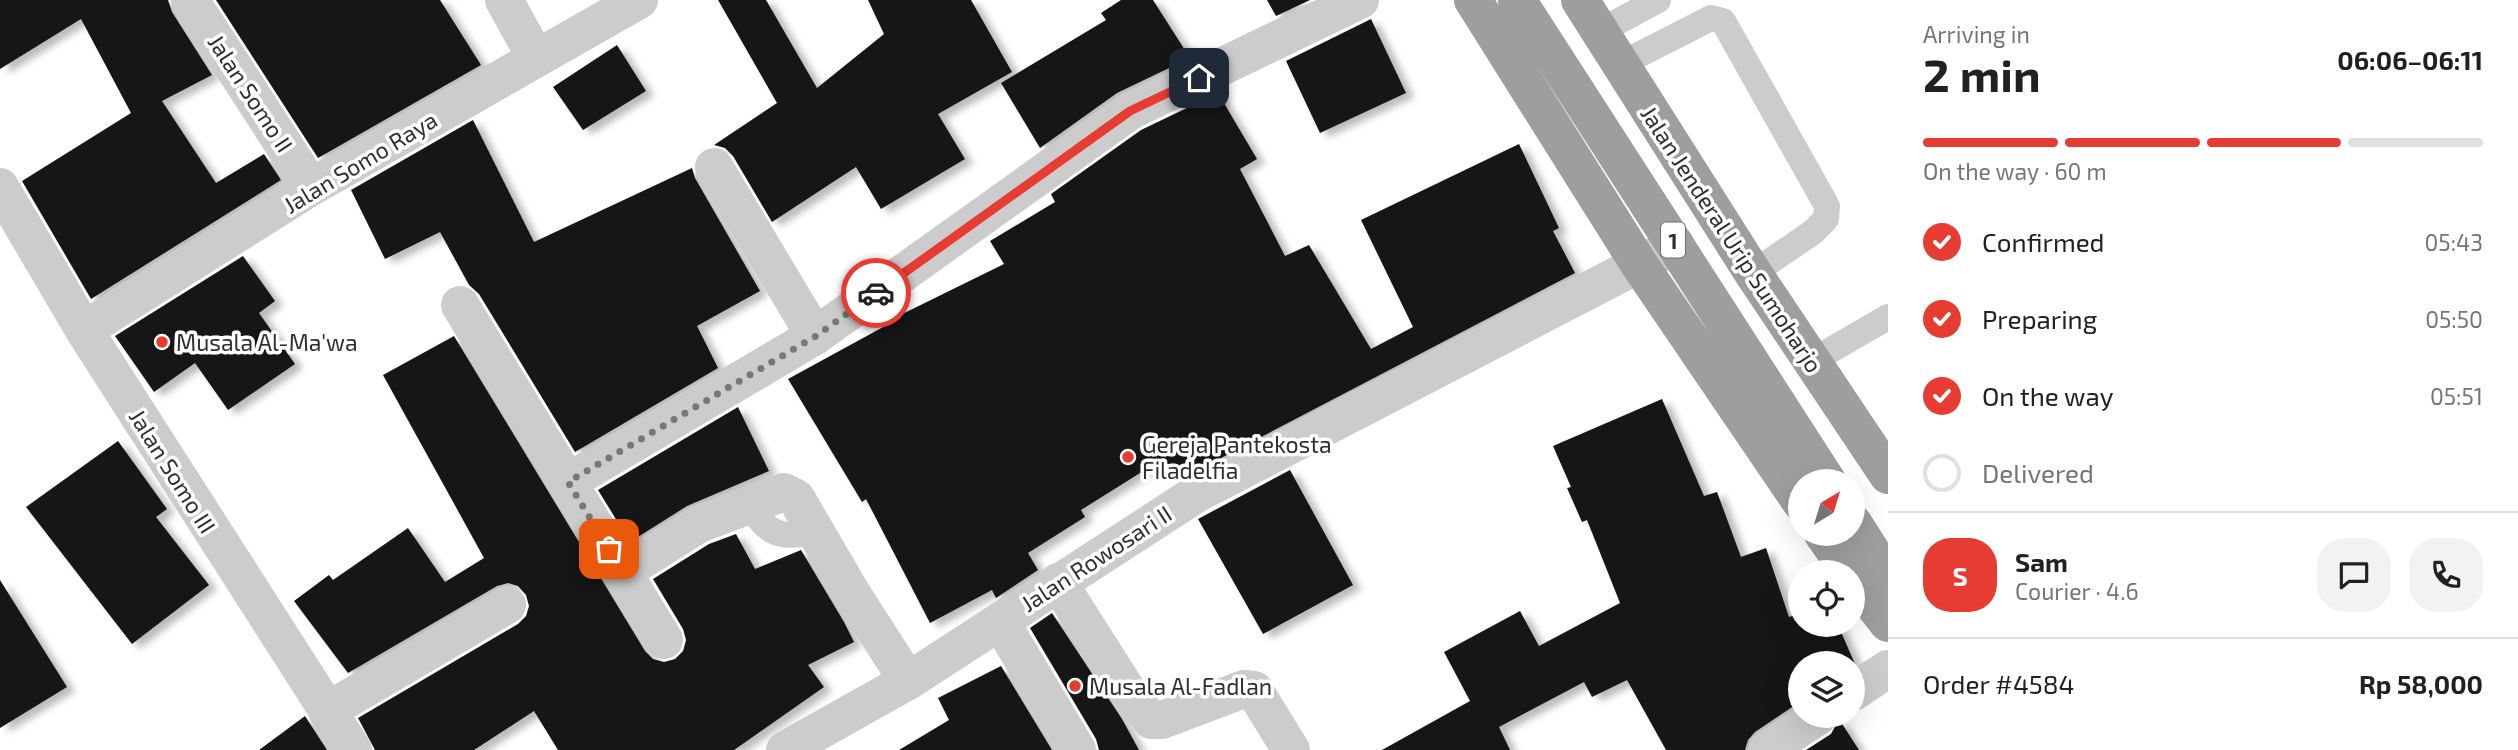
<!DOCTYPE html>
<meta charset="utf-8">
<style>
:root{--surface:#fff;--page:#f2f2f2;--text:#202124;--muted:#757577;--line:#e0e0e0;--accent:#e63c31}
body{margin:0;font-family:"Exo 2",sans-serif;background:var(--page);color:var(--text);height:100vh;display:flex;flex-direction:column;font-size:26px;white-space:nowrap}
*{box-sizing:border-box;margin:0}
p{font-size:23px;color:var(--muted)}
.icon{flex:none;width:38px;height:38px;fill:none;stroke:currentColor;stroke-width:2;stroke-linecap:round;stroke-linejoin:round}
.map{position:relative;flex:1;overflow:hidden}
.details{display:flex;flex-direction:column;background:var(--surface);width:630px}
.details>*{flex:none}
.needle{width:46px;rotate:38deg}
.buttons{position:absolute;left:1788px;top:469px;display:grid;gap:14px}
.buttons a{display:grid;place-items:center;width:77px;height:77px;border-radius:50%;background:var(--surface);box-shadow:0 7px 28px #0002;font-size:35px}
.pin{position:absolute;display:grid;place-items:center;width:60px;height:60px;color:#fff;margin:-30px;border-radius:14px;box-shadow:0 4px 10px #0006}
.courier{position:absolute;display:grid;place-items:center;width:70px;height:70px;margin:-35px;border:5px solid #e63c31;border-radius:50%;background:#fff;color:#222;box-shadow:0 2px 9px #0007}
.head em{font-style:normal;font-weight:700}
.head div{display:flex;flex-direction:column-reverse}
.head{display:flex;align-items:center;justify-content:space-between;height:119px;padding:0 35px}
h1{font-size:46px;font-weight:700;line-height:52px}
.bar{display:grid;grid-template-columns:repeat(4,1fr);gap:10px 7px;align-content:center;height:84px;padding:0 35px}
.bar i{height:9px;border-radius:5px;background:var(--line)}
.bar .active{background:var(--accent)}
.bar p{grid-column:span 4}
.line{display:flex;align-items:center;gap:18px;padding:0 35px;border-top:2px solid var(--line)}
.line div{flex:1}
.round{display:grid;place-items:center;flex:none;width:74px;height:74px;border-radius:28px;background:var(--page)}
ol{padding:0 35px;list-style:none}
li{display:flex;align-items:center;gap:21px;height:77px}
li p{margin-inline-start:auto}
li .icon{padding:7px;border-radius:50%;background:var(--accent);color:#fff;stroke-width:4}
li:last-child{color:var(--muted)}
li i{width:38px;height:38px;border:4px solid var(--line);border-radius:50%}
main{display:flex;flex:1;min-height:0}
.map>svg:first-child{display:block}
.building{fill:#161616;filter:url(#shadow)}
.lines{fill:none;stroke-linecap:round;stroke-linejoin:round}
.service{stroke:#ccc;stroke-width:26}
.minor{stroke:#ccc;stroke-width:38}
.trunk{stroke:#9e9e9e;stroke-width:38}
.done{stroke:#787878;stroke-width:7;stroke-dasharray:0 12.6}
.route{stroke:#e63c31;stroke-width:9}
.poi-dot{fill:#e63c31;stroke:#fff;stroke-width:2.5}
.labels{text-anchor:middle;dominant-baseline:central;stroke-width:7;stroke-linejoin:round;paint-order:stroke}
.shield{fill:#fff;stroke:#6d6d6d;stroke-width:2}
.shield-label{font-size:21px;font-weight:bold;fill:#2f2f2f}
.street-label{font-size:23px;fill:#2f2f2f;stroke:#fff}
.poi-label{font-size:23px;fill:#2f2f2f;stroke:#fff;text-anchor:start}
</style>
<main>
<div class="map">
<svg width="1888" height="750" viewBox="0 0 1888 750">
<defs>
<filter id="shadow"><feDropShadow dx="8" dy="4.5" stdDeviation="3.5" flood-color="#0004"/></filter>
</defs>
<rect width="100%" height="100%" fill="#fff"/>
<path class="building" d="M 0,0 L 168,0 L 172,12 L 212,75 L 162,101 L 216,183 L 264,154 L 281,180 L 91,299 L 22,181 L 131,113 L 81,19 L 0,69 Z
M 216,0 L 440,0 L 481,65 L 318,158 Z
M 718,0 L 766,0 L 817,88 L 884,34 L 868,0 L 971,0 L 1012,72 L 938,114 L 965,159 L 881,209 L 856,167 L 772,222 L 733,156 L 725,148 L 714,145 L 777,103 Z
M 1121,0 L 1153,0 L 1190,58 L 1117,93 L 1040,148 L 1001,83 L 1106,20 L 1101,13 Z
M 1267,0 L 1310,0 L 1276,16 Z
M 1371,19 L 1406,93 L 1320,133 L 1286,61 Z
M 617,45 L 646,91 L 583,130 L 553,87 Z
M 1218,93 L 1257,159 L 1240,169 L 1285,256 L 1309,245 L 1371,349 L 1413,327 L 1361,220 L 1519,144 L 1559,228 L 1553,231 L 1575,273 L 1177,481 L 1164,458 L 1081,510 L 1085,517 L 1028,553 L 1038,570 L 996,598 L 992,590 L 930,623 L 866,499 L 862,502 L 788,379 L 885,326 L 884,323 L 1004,264 L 990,241 L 1055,202 L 1051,194 L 1141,130 Z
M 473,120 L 534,242 L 692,168 L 695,178 L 760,291 L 697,326 L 718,368 L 575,452 L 479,294 L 469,285 L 440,232 L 385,259 L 351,190 Z
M 243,256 L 275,301 L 259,313 L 295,364 L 228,410 L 195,363 L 154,392 L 115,336 Z
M 454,336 L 645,651 L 653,659 L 664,662 L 675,659 L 683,651 L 686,640 L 683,629 L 653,579 L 709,544 L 736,534 L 755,569 L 801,550 L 844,622 L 854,642 L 808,665 L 824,687 L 734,750 L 558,750 L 534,711 L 474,750 L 375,750 L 358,718 L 518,624 L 526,616 L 529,606 L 526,595 L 518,586 L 508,583 L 497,586 L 348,673 L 294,601 L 329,575 L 333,580 L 408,528 L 445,582 L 484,558 L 383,375 Z
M 1662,399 L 1704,496 L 1717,492 L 1741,557 L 1766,548 L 1789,617 L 1801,613 L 1801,625 L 1838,625 L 1855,664 L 1801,663 L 1801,701 L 1755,732 L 1748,740 L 1745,750 L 1666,750 L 1627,680 L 1592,697 L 1584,682 L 1499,727 L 1510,750 L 1382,750 L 1470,701 L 1444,652 L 1520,611 L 1539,646 L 1620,603 L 1587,520 L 1582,522 L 1567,488 L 1571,487 L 1553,446 Z
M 738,407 L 769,471 L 687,506 L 630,542 L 598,490 Z
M 118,441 L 167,509 L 156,517 L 209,585 L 132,644 L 26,507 Z
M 1290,470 L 1353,585 L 1263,634 L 1198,519 Z
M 0,580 L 67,687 L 0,728 Z
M 1052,613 L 1122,719 L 1139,750 L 1099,750 L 1096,739 L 1030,628 Z
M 1001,666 L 1052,750 L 899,750 L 949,720 L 938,698 Z
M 305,716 L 327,750 L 259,750 Z
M 1839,719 L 1859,750 L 1806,750 L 1831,734 Z"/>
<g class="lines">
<path class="service" d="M 1599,32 L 1658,0
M 1619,65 L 1711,18 L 1723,21 L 1827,206 L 1826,219 L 1813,232 L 1753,273
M 1812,361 L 1888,317
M 750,503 C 765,535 783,540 816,531"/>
<path class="minor" d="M 190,0 L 311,187
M 504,0 L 536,58
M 714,167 L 815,336
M 0,187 L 84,330 L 353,750
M 460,305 L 664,640
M 84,330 L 311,187 L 639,0
M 568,482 L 815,336 L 1130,111 L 1360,0
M 623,572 L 699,524 L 784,492 L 796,498 L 852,594 L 908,681
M 1058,582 L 1128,692 L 1151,720 L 1162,720 L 1244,689 L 1254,690 L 1291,750
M 1000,621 L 1077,750
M 1853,692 L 1888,669
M 327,711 L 507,605
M 785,750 L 908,681 L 1196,494 L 1676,245
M 1767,750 L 1818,716"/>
<path class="trunk" d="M 1473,0 L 1639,264 L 1801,502
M 1517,0 L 1827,481
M 1580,0 L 1753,273 L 1888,475
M 1853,523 L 1888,578
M 1823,534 L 1850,572
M 1853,578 L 1888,623"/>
</g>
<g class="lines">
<path class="done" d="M 609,549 L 568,482 L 816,336 L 876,293"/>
<path class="route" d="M 876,293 L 1130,111 L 1199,78"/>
</g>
<g class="poi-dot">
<circle cx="162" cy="342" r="7"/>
<circle cx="1128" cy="457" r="7"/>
<circle cx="1075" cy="686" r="7"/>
</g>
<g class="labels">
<rect class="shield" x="1661" y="222.5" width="24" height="35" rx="5"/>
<g class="shield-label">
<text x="1673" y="240">1</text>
</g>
<g class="street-label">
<text transform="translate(251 93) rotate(57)">Jalan Somo II</text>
<text transform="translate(360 162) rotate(-31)">Jalan Somo Raya</text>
<text transform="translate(1732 239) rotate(57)">Jalan Jenderal Urip Sumoharjo</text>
<text transform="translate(173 471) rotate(58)">Jalan Somo III</text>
<text transform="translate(1096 558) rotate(-33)">Jalan Rowosari II</text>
</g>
<g class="poi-label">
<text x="176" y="342">Musala Al-Ma'wa</text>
<text x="1142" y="444">Gereja Pantekosta<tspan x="1142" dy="26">Filadelfia</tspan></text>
<text x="1089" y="686">Musala Al-Fadlan</text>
</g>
</g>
</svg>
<div class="buttons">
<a><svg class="needle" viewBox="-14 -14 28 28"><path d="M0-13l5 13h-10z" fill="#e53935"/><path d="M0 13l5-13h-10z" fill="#757577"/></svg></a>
<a><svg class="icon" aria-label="locate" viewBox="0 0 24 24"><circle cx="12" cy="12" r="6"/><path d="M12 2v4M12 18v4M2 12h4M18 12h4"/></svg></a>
<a><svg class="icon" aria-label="layers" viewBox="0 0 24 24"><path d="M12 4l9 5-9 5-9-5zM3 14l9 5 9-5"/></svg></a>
</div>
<div class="pin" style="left:609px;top:549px;background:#ea580c"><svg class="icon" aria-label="bag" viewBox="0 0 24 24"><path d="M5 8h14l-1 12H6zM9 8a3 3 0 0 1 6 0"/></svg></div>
<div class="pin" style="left:1199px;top:78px;background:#1f2937"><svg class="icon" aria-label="home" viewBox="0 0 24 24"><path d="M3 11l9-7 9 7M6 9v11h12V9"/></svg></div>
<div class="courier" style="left:876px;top:293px"><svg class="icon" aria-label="car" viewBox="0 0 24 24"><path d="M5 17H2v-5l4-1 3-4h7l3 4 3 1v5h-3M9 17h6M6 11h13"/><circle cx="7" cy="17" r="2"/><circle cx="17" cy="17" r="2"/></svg></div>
</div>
<section class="details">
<div class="head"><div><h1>2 min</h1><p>Arriving in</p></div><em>06:06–06:11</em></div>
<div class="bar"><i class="active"></i><i class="active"></i><i class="active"></i><i></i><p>On the way · 60 m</p></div>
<ol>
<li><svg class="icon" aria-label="check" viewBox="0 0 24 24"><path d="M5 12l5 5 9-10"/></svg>Confirmed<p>05:43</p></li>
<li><svg class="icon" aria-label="check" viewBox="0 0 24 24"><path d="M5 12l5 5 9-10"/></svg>Preparing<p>05:50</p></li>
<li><svg class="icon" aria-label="check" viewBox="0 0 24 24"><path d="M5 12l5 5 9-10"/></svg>On the way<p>05:51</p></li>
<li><i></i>Delivered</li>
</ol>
<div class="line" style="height:126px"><b class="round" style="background:var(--accent);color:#fff">S</b><div><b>Sam</b><p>Courier · 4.6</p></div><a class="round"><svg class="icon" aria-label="chat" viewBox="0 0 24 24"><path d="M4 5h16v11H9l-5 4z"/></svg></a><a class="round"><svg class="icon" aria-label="phone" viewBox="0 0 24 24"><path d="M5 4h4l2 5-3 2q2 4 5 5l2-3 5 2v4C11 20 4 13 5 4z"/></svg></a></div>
<div class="line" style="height:91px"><div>Order #4584</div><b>Rp 58,000</b></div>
</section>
</main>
